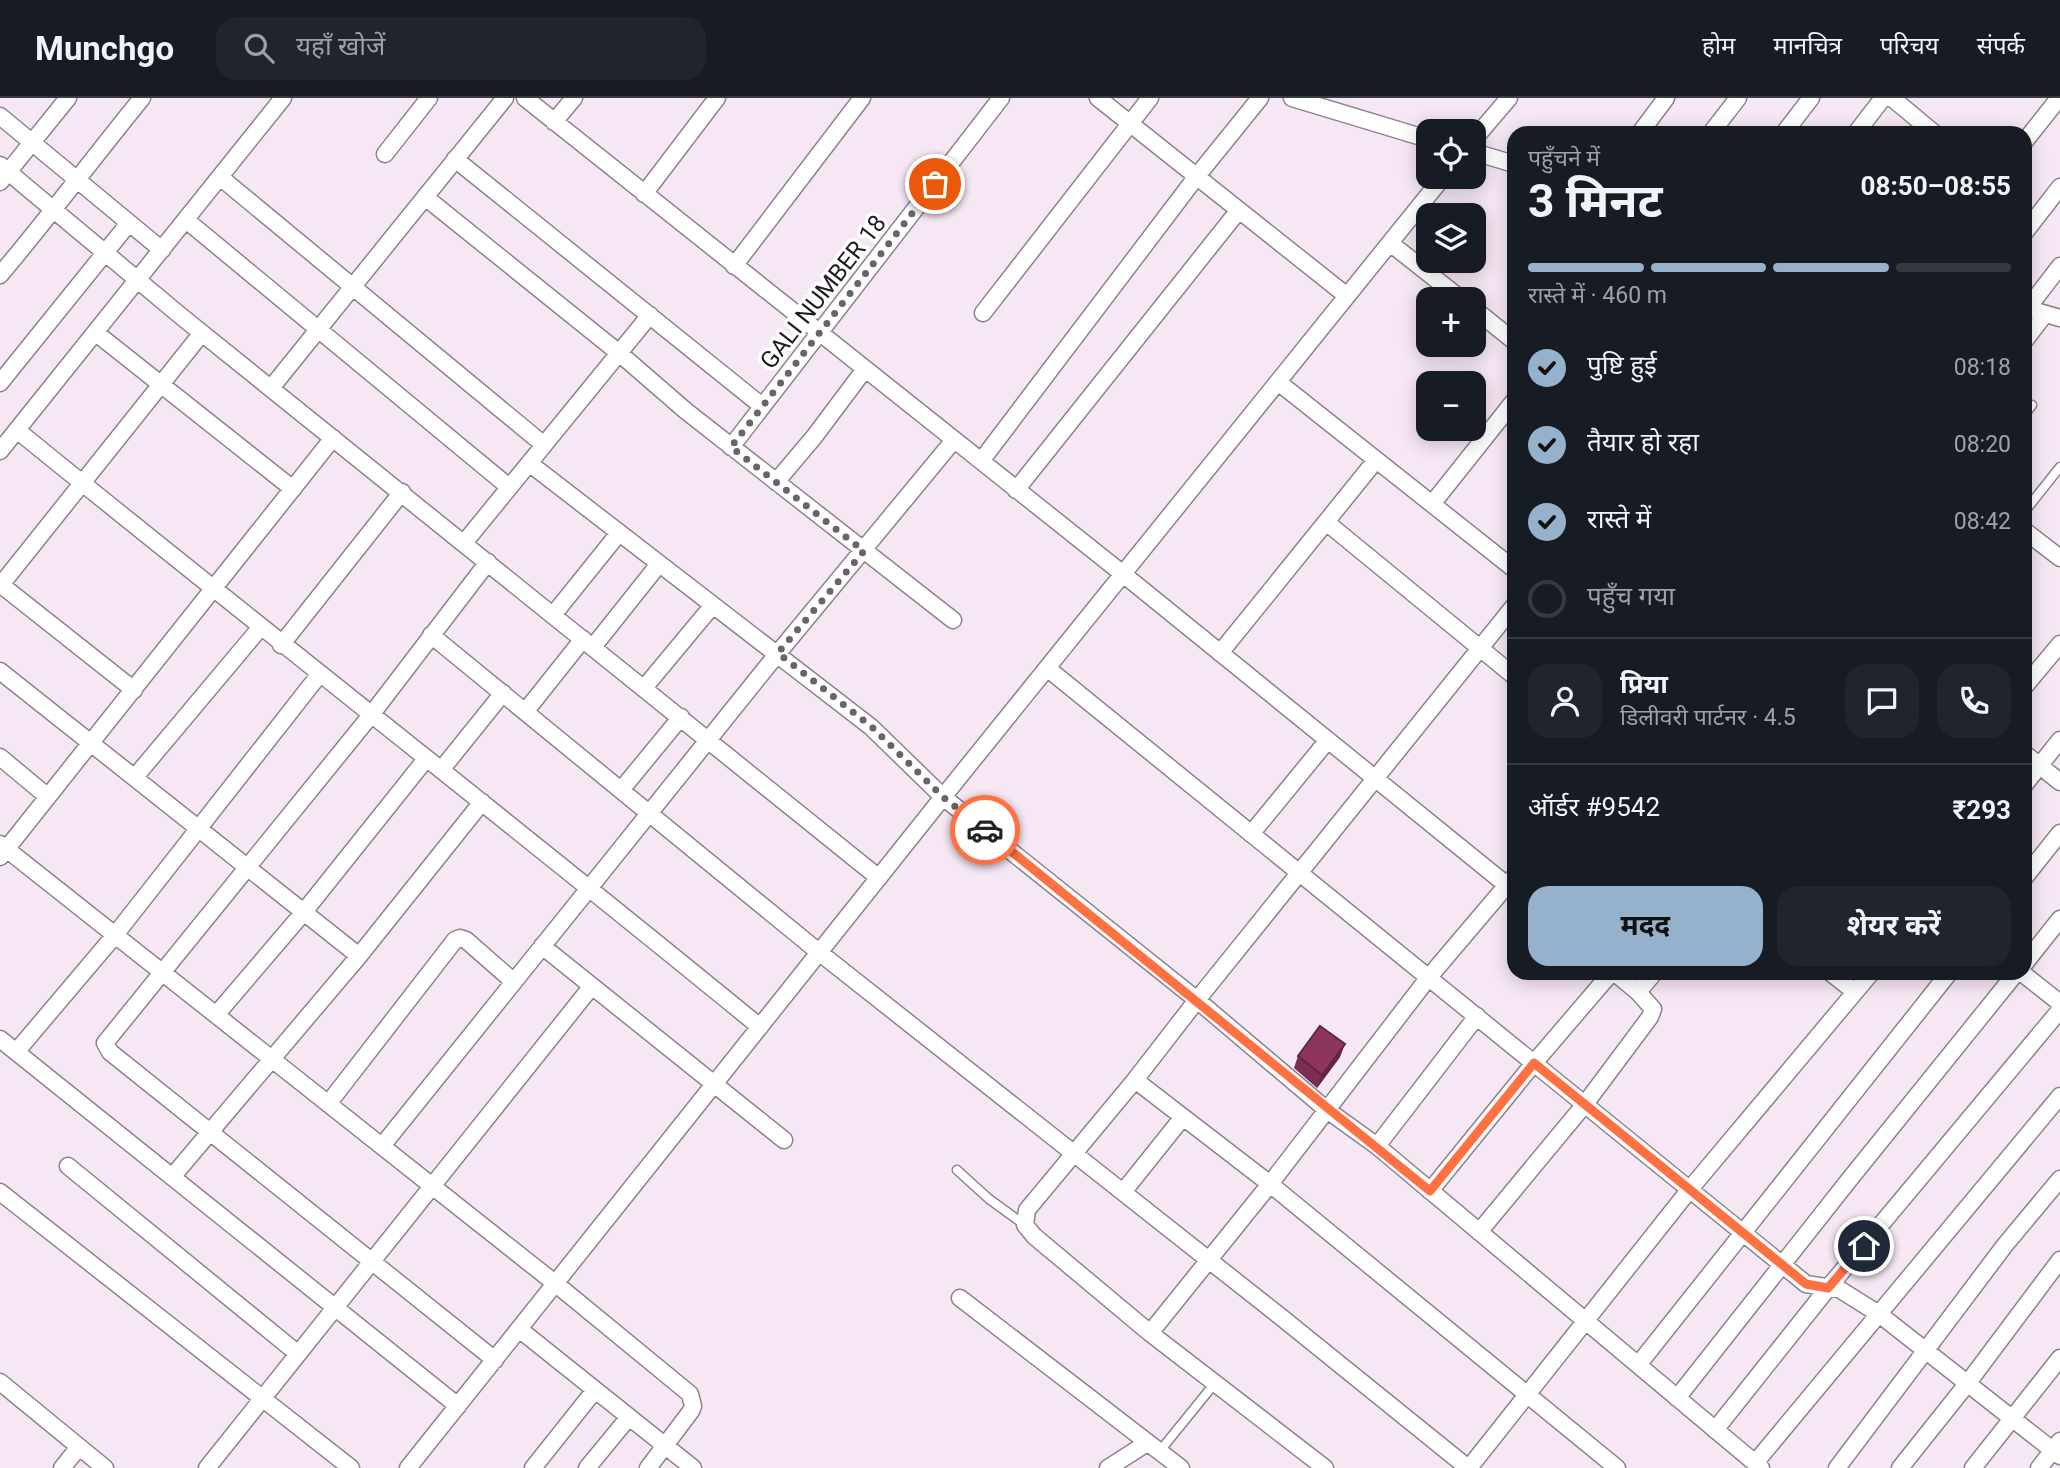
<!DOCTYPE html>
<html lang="hi">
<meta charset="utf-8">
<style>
:root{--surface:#171b24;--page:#20242c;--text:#f1f3f6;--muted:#9ea1a6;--line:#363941;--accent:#96b1cc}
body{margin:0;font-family:Roboto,"Noto Sans Devanagari",sans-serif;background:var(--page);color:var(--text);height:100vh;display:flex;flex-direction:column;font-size:26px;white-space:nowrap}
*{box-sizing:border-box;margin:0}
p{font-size:23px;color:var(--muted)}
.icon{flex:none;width:38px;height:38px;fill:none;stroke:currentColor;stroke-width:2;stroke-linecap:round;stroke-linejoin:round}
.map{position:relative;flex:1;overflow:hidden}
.side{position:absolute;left:1507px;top:28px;width:525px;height:854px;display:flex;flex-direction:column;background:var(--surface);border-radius:21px;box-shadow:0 4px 18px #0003}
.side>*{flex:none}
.fabs{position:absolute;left:1416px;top:21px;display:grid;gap:14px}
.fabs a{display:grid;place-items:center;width:70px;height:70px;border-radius:14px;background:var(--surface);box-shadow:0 4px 18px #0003;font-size:35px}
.pin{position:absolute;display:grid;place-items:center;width:60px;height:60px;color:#fff;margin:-30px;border:4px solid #fff;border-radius:50%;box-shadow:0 2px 7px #0007}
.courier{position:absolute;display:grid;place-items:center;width:70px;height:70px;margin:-35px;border:5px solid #ff7043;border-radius:50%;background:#fff;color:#222;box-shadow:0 2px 9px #0007}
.summary em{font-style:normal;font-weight:700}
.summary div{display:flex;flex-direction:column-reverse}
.summary{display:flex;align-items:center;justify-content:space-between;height:119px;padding:0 21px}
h1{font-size:46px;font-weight:700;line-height:52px}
.bar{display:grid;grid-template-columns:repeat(4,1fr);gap:10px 7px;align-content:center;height:84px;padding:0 21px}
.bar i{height:9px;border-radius:5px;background:var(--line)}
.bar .current{background:var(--accent)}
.bar p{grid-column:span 4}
.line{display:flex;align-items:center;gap:18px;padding:0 21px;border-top:2px solid var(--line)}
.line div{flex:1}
.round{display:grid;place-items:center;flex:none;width:74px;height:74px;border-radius:21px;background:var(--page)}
ol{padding:0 21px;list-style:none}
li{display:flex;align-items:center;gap:21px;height:77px}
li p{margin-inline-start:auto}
li .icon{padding:7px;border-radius:50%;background:var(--accent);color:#111;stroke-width:4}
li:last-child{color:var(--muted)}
li i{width:38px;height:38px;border:4px solid var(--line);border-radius:50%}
.button{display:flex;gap:14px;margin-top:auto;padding:14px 21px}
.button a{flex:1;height:80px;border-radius:21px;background:var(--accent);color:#111;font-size:28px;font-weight:700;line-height:80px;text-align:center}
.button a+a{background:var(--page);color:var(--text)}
header{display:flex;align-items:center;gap:42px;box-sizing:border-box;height:98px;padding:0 35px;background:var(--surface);border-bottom:2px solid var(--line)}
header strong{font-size:33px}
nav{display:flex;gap:38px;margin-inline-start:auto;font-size:24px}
.search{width:490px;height:63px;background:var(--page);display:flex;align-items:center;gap:18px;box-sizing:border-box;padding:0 24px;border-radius:21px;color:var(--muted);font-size:26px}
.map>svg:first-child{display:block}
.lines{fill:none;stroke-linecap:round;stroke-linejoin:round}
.lane-casing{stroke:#8e828d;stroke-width:11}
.street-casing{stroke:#8e828d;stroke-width:19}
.lane{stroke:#fff;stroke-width:8}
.street{stroke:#fff;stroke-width:16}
.wall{fill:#7a2e51}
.shaded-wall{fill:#632542}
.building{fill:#8e355e;stroke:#632542;stroke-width:2}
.done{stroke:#6b626a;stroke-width:7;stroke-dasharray:0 12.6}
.route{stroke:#ff7043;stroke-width:9}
.labels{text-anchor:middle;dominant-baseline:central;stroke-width:7;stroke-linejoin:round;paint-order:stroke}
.street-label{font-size:24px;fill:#201b20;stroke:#fff}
</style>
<header>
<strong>Munchgo</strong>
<div class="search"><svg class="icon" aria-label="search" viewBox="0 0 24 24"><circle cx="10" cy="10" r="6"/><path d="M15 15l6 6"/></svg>यहाँ खोजें</div>
<nav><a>होम</a><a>मानचित्र</a><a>परिचय</a><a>संपर्क</a></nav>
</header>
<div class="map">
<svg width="2060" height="1370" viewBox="0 0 2060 1370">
<rect width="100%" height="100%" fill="#f5e7f3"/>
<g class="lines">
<g class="lane-casing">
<path id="lane" d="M 2025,316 L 2032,307
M 2025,413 L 2060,369
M 957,1072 L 989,1101 L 1025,1127
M 1159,1354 L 1215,1285"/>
</g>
<g class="street-casing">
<path id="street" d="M 525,0 L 1123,476 L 1514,793
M 1098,0 L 1347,198
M 1292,0 L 1428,41
M 1892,0 L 1934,35
M 0,18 L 162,152
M 554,24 L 574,0
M 1640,35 L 1666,0
M 1711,35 L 1738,0
M 1784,35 L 1811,0
M 1856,35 L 1883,0
M 1474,41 L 1509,0
M 2025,43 L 2059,0
M 1474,54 L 1514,66
M 385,56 L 429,0
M 455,61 L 762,308
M 0,67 L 182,219 L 879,780
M 220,79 L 544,347
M 0,84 L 68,0
M 644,96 L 717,0
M 425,99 L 619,255 L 686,313 L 953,522
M 186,122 L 509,389
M 2025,134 L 2060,89
M 1390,145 L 1461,201
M 734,168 L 862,0
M 0,177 C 49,119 94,59 142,0
M 2025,210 L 2060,220
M 1474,211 L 1514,243
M 2027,211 L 2060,168
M 983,215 L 1150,0
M 96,235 L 293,391
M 2025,242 L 2045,216
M 1278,284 L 1514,471
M 0,285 L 129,125
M 271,290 L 505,0
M 18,333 C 264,533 515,728 760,929
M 731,349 L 1001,0
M 0,353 L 283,0
M 981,363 L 1197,78 L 1260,0
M 529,365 L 871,629 L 943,699 L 1197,902 L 1327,1012 L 1377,1048 L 1761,1370
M 776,384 L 814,339 L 865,271
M 1016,392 L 1239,112
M 1432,406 L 1514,303
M 1326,424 L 1376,362
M 2025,433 L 2060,460
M 464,445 L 650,217
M 488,464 L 371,617 L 105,945 L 110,954 L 495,1262
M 0,486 L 134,592
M 0,488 L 202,235
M 553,517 L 619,435
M 431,537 L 820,855 L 1281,1219 L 1468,1370
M 281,547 L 402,394
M 593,549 L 659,466
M 1220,555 L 1326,424 L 1514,578
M 1047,570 L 1806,1186 L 1839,1191 L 1879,1216 L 2060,1358
M 0,573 L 359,858
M 2025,588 L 2060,546
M 644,590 L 713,507
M 525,614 L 583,541
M 2025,656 L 2060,684
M 0,659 L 48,699
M 441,672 L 503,595
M 135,679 L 260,530
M 2025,686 L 2060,642
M 621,692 L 681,619
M 1251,736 L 1328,642
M 0,746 L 556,1186 L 690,1296 L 693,1308 L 691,1313 L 648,1370
M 0,759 L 333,340
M 2025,779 L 2060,735
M 542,848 L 784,1042
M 2025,865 L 2060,821
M 1831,875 L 1855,894
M 2022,875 L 2060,905
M 1638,894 L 1654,875
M 216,917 L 303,815 L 426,661
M 0,941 L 458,1308
M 16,954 L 115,837 L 319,577
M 1135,982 L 1270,1086 L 1617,1370
M 328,1006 L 455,842 L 460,840 L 466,842 L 514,884
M 382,1048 L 778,555 L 954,342
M 1377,1048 L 1477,918
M 68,1068 L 297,1255
M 172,1079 L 359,858 L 482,704
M 1430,1093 L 1534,965 L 1611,875
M 0,1094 L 351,1370
M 1123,1094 L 1183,1019
M 1479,1134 L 1585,1006 L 1650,919 L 1653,911 L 1638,894 L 1615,875
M 960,1200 L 1181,1370
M 519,1231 L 693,1370
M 1150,1235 L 1270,1086 L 1429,879 L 1513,780
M 1638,1267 L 1949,875
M 0,1284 L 105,1370
M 1677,1300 L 1849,1082 L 2016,875
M 1715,1332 L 1828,1190 L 2060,912
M 1755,1365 L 2060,998
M 62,1370 L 79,1349
M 207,1370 L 592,888
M 408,1370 L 943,699 L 1443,79
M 533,1370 L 595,1292
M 587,1370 L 629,1319
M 1108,1370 L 1147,1345
M 1325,1370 L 1150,1235 L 1034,1138 L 1025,1127 L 1027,1112 L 1135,982 L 1197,902 L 1514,508
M 1469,1370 L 1690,1091 L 1871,875
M 1837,1370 L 2005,1147 L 2060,1081
M 1900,1370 L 1967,1286 L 2060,1162
M 1973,1370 L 2060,1260
M 2039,1370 L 2060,1343"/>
</g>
<use href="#lane" class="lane"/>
<use href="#street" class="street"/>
</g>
<path class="wall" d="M 1298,958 L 1340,959 L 1317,990 L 1294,970 Z"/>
<path class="shaded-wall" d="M 1345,946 L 1340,959 L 1317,990 L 1322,977 Z"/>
<path class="building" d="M 1320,928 L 1345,946 L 1322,977 L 1298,958 Z"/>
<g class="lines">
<path class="done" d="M 935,86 L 731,349 L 864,453 L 778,555 L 872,629 L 943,699 L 985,732"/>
<path class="route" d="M 985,732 L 1430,1093 L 1534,965 L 1806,1186 L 1828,1190 L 1864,1148"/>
</g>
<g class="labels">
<g class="street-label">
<text transform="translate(823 194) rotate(-52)">GALI NUMBER 18</text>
</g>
</g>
</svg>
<div class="fabs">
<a><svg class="icon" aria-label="locate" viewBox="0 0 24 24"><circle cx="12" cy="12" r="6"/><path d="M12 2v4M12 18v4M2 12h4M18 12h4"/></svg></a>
<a><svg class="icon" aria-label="layers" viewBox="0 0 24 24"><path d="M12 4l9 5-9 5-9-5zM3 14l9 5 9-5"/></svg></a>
<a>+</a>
<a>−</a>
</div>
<div class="pin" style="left:935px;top:86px;background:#ea580c"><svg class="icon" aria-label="bag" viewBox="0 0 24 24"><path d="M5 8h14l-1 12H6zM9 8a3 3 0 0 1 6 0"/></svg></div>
<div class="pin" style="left:1864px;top:1148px;background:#1f2937"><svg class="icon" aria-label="home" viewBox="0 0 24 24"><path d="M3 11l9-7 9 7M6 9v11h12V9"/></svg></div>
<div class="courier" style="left:985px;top:732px"><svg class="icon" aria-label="car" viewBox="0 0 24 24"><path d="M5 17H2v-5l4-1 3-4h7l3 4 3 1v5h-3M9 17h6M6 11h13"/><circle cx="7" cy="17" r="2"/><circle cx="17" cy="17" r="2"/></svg></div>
<section class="side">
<div class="summary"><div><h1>3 मिनट</h1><p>पहुँचने में</p></div><em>08:50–08:55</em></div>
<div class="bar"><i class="current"></i><i class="current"></i><i class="current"></i><i></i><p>रास्ते में · 460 m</p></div>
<ol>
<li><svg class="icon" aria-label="check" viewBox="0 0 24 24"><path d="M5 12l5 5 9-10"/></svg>पुष्टि हुई<p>08:18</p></li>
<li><svg class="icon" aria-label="check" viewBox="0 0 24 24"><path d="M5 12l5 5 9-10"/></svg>तैयार हो रहा<p>08:20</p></li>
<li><svg class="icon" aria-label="check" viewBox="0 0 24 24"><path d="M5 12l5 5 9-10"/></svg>रास्ते में<p>08:42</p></li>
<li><i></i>पहुँच गया</li>
</ol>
<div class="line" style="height:126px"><a class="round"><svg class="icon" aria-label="person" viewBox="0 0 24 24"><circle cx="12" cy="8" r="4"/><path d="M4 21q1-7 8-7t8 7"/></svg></a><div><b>प्रिया</b><p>डिलीवरी पार्टनर · 4.5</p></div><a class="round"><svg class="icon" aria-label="chat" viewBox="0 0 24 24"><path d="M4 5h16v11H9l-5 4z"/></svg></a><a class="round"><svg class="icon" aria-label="phone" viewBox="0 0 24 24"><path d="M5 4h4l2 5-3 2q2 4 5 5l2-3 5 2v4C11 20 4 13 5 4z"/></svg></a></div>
<div class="line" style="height:91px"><div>ऑर्डर #9542</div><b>₹293</b></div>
<div class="button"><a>मदद</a><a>शेयर करें</a></div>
</section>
</div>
